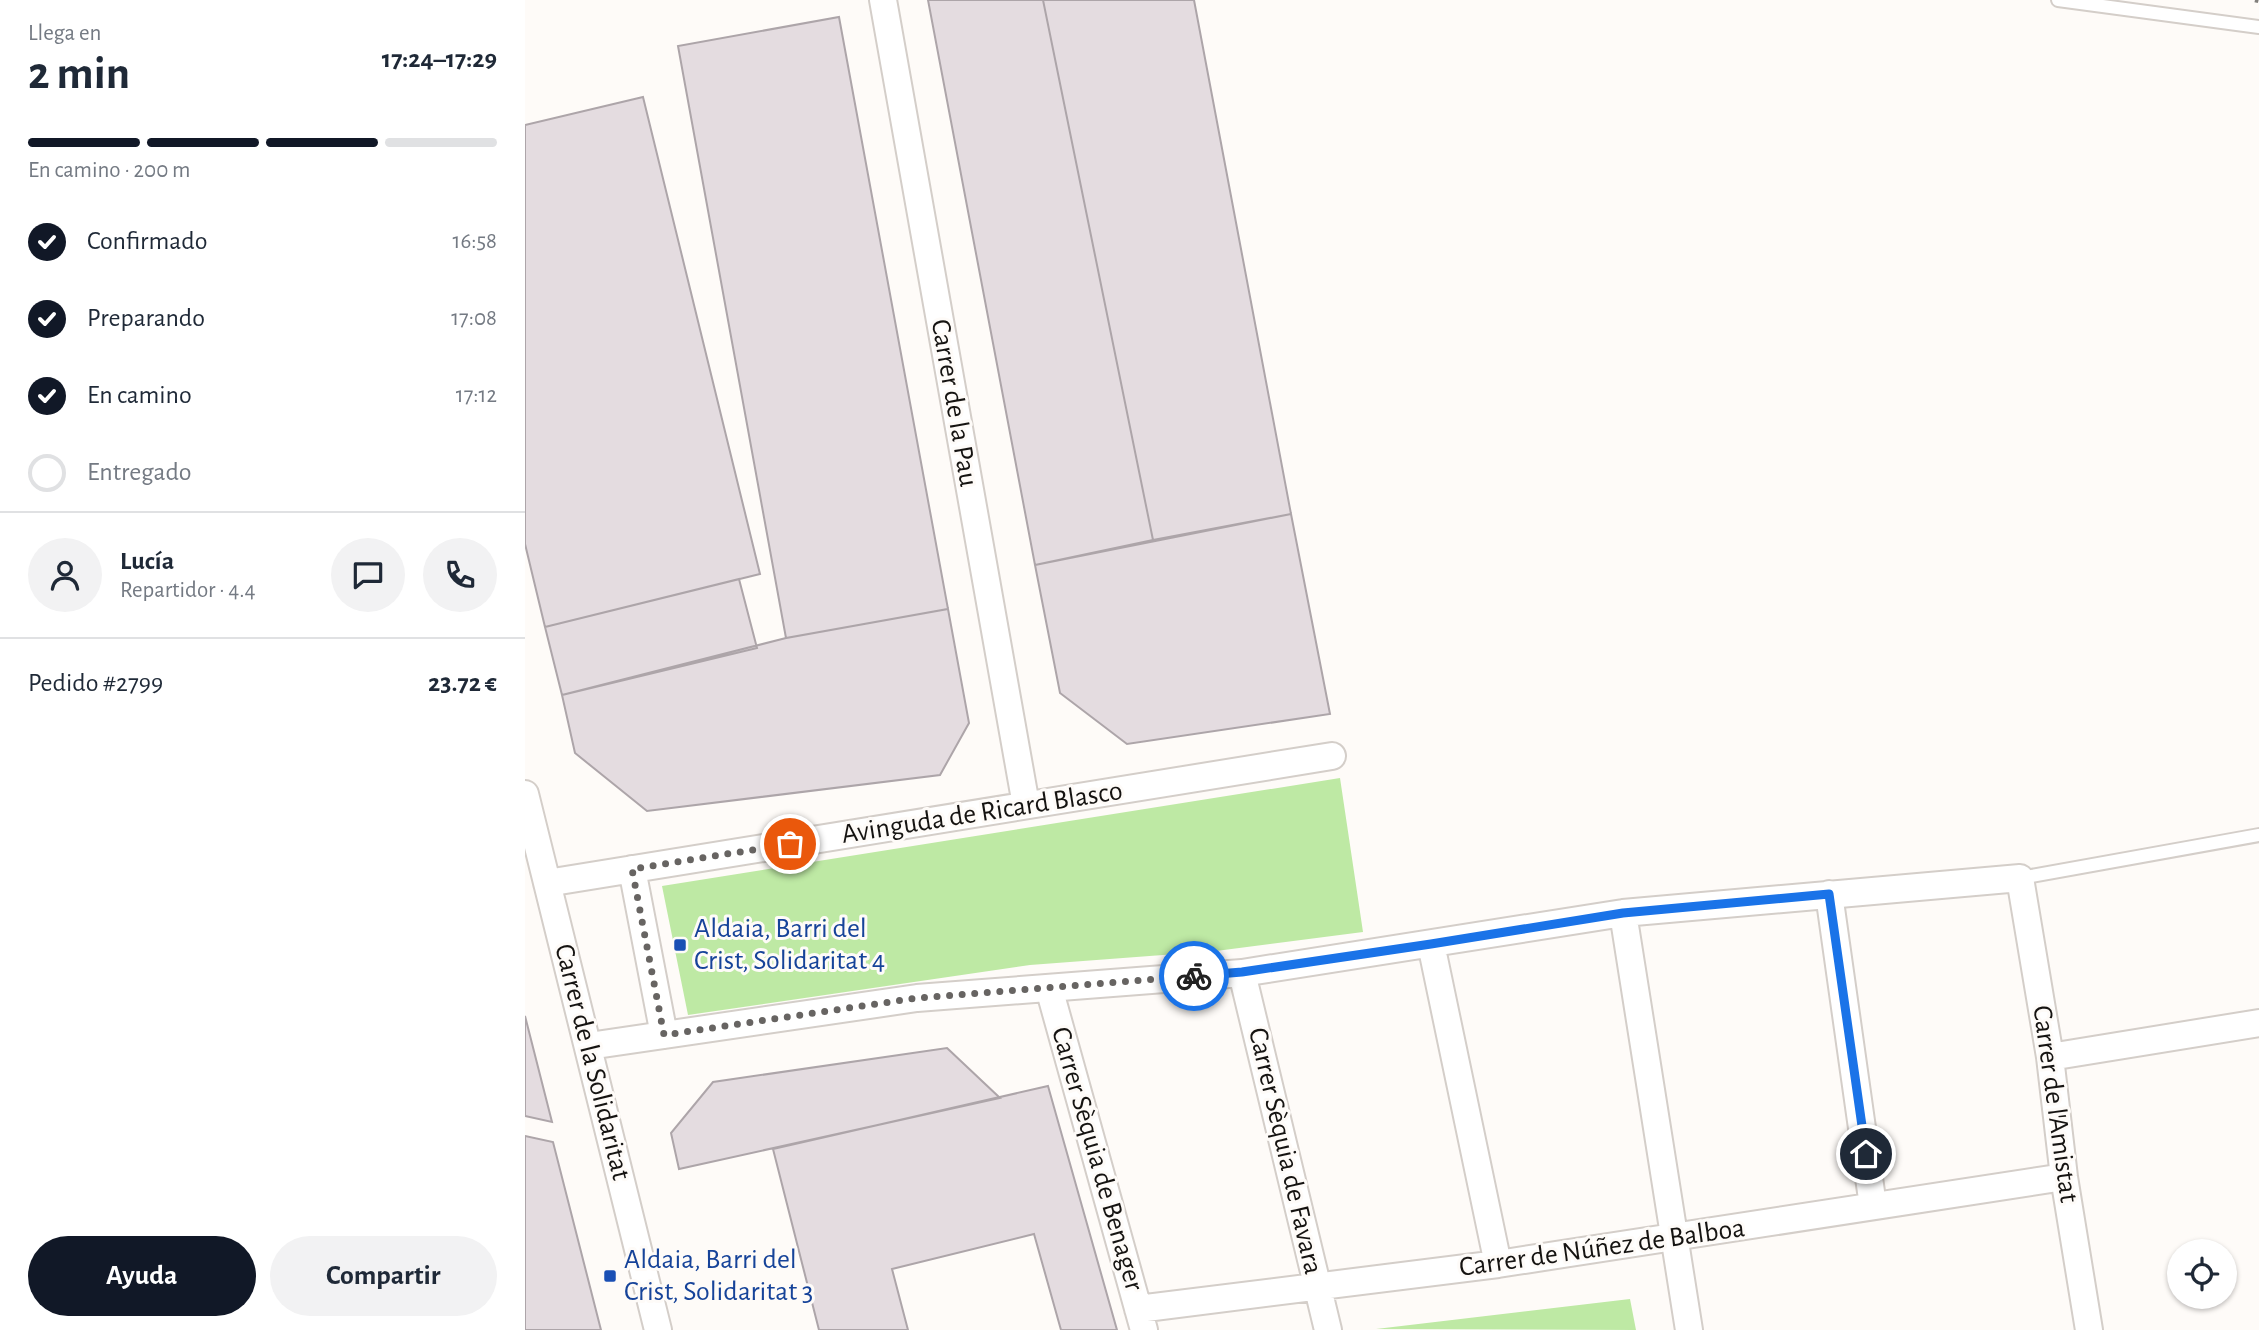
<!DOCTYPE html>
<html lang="es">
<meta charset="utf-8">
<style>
:root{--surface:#fff;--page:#f2f2f3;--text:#1f2937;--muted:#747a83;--line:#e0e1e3;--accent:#111827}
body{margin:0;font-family:"Alegreya Sans",sans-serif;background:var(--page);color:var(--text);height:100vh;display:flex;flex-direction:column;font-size:26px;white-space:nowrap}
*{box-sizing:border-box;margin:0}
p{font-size:23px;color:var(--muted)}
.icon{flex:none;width:38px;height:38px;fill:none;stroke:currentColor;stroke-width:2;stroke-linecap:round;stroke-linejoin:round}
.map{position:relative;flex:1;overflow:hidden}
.sheet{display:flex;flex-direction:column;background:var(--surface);width:525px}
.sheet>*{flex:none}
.controls{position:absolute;left:1642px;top:1239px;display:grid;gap:14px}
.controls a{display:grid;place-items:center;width:70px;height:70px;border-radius:50%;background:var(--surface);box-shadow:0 2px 5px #0004;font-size:35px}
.pin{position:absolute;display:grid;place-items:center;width:60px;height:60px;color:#fff;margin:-30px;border:4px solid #fff;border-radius:50%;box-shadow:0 2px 7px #0007}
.courier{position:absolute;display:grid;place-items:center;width:70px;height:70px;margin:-35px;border:5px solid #1a73e8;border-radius:50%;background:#fff;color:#222;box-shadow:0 2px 9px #0007}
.headline em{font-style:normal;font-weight:700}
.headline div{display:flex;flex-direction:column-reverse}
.headline{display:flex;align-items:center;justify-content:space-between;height:119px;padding:0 28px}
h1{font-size:46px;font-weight:700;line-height:52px}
.bar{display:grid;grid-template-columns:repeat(4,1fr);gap:10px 7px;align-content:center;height:84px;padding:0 28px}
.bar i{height:9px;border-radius:5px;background:var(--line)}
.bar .active{background:var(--accent)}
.bar p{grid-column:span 4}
.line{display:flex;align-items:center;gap:18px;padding:0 28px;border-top:2px solid var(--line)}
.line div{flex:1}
.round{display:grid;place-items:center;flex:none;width:74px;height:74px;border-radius:37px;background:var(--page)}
ol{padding:0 28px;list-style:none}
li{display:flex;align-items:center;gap:21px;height:77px}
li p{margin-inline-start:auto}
li .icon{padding:7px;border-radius:50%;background:var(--accent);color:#fff;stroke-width:4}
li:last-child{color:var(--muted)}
li i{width:38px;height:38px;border:4px solid var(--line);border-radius:50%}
.primary-button{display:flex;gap:14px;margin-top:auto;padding:14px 28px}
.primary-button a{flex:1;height:80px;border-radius:42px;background:var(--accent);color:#fff;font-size:28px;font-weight:700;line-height:80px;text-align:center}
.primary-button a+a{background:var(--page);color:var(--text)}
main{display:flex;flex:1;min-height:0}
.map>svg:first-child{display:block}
.green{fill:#bee9a4}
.building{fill:#e4dce0;stroke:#ada5a9;stroke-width:2}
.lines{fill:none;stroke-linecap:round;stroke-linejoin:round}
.service-casing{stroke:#d4cec9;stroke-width:16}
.minor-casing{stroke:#d4cec9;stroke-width:30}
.path{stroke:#82807d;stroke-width:4.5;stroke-dasharray:3.5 5;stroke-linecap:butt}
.service{stroke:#fff;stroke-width:12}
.minor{stroke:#fff;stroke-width:26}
.done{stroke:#676462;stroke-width:7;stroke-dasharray:0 12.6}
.route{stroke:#1a73e8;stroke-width:9}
.transit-dot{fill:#1a4fb4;stroke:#fefbf8;stroke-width:2.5}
.labels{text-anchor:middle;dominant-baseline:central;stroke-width:6;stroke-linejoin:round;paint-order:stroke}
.street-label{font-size:28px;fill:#151311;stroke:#fefbf8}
.transit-label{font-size:28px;fill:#164399;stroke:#fefbf8;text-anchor:start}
</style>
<main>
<section class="sheet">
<div class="headline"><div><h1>2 min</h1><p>Llega en</p></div><em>17:24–17:29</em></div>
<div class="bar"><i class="active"></i><i class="active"></i><i class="active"></i><i></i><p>En camino · 200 m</p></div>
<ol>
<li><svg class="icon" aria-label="check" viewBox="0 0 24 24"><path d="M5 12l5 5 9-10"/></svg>Confirmado<p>16:58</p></li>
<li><svg class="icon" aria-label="check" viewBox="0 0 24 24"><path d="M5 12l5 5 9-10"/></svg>Preparando<p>17:08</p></li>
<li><svg class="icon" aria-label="check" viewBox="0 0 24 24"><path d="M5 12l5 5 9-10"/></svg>En camino<p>17:12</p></li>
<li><i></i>Entregado</li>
</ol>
<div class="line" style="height:126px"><a class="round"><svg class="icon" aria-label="person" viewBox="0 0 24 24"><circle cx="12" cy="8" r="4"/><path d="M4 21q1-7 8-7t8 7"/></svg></a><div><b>Lucía</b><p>Repartidor · 4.4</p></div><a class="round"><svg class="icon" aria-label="chat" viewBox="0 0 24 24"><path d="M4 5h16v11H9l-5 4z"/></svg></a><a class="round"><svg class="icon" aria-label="phone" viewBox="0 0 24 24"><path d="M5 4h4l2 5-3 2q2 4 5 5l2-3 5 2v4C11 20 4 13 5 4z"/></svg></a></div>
<div class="line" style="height:91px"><div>Pedido #2799</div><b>23.72 €</b></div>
<div class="primary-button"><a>Ayuda</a><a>Compartir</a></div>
</section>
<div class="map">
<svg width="1734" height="1330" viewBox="0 0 1734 1330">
<rect width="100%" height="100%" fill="#fefbf8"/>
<path class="green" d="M 815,778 L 838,932 L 691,951 L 505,965 L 163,1015 L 137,886 Z
M 1105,1299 L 1111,1330 L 851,1329 Z"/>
<path class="building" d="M 403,0 L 518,0 L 628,540 L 510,565 Z
M 518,0 L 669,0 L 766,514 L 628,540 Z
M 314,17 L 423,609 L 261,638 L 153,46 Z
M 118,97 L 235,574 L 20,627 L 0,544 L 0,125 Z
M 766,514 L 805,714 L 602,744 L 535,693 L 510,565 Z
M 214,579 L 232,648 L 37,695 L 20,627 Z
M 423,609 L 444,723 L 415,775 L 122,811 L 50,753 L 37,695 L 261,638 Z
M 0,1016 L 27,1122 L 0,1116 Z
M 422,1048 L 475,1098 L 154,1169 L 146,1133 L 188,1082 Z
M 523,1086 L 592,1330 L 536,1330 L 509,1234 L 367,1269 L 383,1330 L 294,1330 L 248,1149 Z
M 0,1136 L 28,1142 L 76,1330 L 0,1330 Z"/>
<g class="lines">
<g class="service-casing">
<path id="service" d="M 1533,0 L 1734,27
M 1495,878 L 1734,835"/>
</g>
<g class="minor-casing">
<path id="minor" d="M 358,0 L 501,805
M 0,794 L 133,1330
M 107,869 L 139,1035
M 22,883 L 807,756
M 1304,894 L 1348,1206
M 1098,913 L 1164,1330
M 906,944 L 973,1264
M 717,973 L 803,1330
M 524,988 L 619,1330
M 64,1046 L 392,998 L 717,973 L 1098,913 L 1495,878 L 1525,1057 L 1539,1177 L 1564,1330
M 1525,1057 L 1734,1023
M 613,1309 L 973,1264 L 1539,1177"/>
</g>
<path class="path" d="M 1730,0 L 1734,1"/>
<use href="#service" class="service"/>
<use href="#minor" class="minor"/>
</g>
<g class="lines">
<path class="done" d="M 265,844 L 107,869 L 139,1035 L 392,998 L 669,976"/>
<path class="route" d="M 669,976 L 717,972 L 906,944 L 1098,913 L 1304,894 L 1341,1154"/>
</g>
<g class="transit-dot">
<rect x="148" y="938" width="14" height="14" rx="3.5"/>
<rect x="78" y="1269" width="14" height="14" rx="3.5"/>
</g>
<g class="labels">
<g class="street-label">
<text transform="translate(429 403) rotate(80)">Carrer de la Pau</text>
<text transform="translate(457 813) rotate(-9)">Avinguda de Ricard Blasco</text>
<text transform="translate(67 1062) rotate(76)">Carrer de la Solidaritat</text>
<text transform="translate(1530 1104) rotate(82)">Carrer de l'Amistat</text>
<text transform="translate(760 1151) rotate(77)">Carrer Sèquia de Favara</text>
<text transform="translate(572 1159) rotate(74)">Carrer Sèquia de Benager</text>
<text transform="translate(1077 1248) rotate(-8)">Carrer de Núñez de Balboa</text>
</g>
<g class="transit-label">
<text x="169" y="929">Aldaia, Barri del<tspan x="169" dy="32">Crist, Solidaritat 4</tspan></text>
<text x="99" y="1260">Aldaia, Barri del<tspan x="99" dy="32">Crist, Solidaritat 3</tspan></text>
</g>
</g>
</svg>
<div class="controls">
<a><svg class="icon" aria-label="locate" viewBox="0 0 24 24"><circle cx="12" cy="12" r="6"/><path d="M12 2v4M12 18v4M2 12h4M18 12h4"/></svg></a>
</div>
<div class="pin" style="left:265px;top:844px;background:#ea580c"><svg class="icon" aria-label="bag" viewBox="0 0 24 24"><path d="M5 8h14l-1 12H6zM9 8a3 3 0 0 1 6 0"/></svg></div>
<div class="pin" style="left:1341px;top:1154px;background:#1f2937"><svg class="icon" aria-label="home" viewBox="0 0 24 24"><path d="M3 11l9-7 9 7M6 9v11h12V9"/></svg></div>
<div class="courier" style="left:669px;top:976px"><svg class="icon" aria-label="bike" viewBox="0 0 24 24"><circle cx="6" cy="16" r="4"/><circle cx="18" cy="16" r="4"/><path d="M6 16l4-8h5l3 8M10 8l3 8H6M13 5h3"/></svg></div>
</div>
</main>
